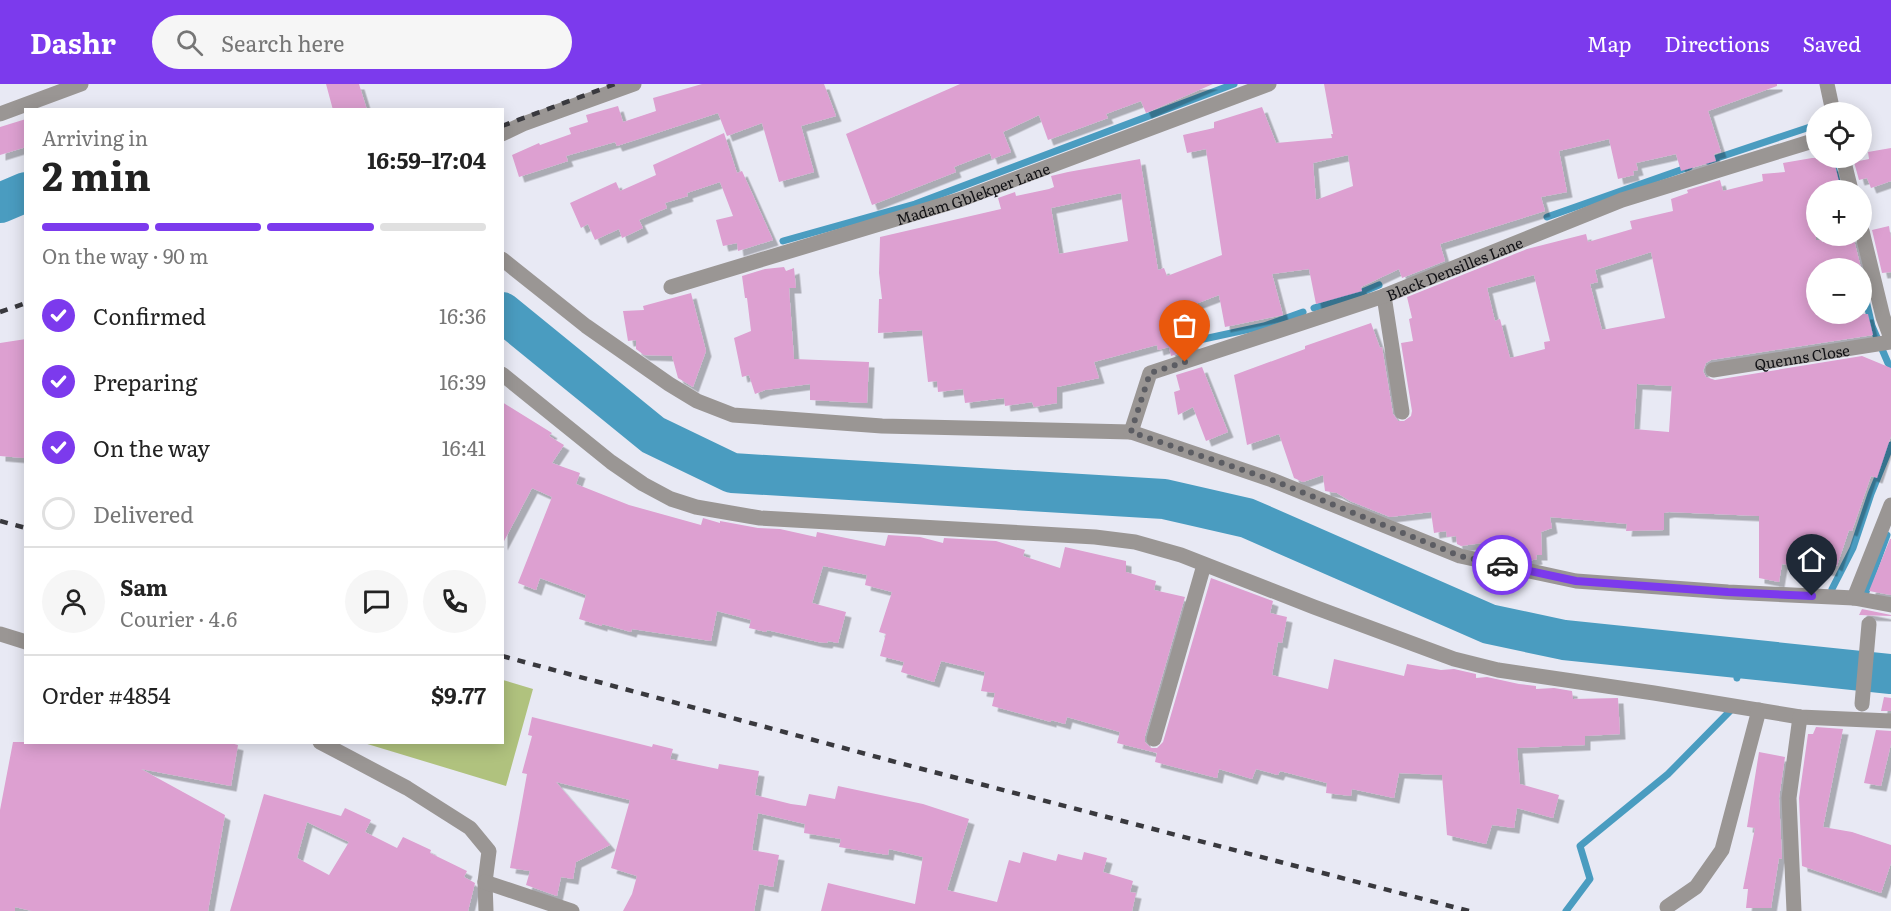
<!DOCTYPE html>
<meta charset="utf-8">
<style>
:root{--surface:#fff;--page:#f6f6f6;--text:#222;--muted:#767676;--line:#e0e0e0;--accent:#7c3aed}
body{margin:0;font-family:Literata,serif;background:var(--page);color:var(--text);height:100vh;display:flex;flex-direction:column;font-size:22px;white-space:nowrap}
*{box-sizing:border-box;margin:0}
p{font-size:20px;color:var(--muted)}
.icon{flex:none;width:33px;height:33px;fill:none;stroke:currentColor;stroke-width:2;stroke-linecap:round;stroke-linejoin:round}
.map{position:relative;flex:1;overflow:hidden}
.details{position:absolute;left:24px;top:24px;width:480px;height:636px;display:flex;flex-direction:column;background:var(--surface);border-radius:0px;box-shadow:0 3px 15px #0003}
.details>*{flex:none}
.controls{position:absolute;left:1806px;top:18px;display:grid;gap:12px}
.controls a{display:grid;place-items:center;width:66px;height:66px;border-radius:50%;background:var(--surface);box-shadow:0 3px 15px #0003;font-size:30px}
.pin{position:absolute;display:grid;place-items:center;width:51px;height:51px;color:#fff;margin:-62px -26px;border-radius:50% 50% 50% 0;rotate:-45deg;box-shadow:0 0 6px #0007}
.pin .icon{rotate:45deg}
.courier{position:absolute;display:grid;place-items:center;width:60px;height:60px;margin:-30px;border:4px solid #7c3aed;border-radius:50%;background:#fff;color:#222;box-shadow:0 2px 8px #0007}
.overview em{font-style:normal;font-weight:700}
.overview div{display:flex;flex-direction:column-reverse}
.overview{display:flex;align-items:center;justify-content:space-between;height:102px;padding:0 18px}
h1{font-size:39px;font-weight:700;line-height:45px}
.bar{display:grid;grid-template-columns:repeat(4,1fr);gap:9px 6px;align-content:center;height:72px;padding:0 18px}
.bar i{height:8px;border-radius:4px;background:var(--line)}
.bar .on{background:var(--accent)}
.bar p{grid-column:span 4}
.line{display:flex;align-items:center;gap:15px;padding:0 18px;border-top:2px solid var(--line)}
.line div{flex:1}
.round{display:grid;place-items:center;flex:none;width:63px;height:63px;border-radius:32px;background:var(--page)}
ol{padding:0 18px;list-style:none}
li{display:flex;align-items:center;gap:18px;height:66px}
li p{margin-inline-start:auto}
li .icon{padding:6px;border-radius:50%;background:var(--accent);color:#fff;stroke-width:4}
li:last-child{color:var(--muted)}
li i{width:33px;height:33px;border:3px solid var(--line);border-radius:50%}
header{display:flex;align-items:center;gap:36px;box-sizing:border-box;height:84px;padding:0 30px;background:var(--accent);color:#fff}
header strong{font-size:28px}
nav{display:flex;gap:33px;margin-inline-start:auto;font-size:21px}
.search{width:420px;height:54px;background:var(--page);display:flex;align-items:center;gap:15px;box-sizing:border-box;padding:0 21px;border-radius:33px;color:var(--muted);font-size:22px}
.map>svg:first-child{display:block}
.green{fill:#b0c27e}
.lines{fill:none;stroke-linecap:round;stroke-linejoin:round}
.stream{stroke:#4a9cc0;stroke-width:7}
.river{stroke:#4a9cc0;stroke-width:40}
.building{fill:#dda0d1;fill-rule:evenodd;filter:url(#shadow)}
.pedestrian{stroke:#9a9694;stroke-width:15}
.minor{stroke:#9a9694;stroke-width:15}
.rail{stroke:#39393e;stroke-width:4.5;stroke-dasharray:8 8;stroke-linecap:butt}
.done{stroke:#5c5d63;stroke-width:6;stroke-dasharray:0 10.8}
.route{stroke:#7c3aed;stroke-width:8}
.labels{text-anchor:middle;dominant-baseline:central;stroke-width:4.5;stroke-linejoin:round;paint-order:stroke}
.street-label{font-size:15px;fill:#111115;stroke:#e8e9f4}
</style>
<header>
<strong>Dashr</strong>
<div class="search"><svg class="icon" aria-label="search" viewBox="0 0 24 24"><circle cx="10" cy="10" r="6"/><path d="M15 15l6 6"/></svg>Search here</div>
<nav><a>Map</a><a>Directions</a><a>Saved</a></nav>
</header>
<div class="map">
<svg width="1891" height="827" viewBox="0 0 1891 827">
<defs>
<filter id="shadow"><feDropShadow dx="5.5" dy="5.5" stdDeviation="0" flood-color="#0004"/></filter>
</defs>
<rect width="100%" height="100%" fill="#e8e9f4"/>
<path class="green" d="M 503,596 L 533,605 L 506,702 L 364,659 L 502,658 Z"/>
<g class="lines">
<path class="stream" d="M 1831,74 L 1839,106
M 1708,77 L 1816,41
M 1547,133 L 1689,83
M 783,157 L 915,120 L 1234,0
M 1862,199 L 1872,242 L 1888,279 L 1891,282
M 1314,224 L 1353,212 L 1379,201
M 1185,259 L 1264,242 L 1303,228
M 1832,505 L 1853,464 L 1871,410 L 1891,361
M 1866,508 L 1887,451
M 1737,594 L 1742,573
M 1566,827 L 1590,795 L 1580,762 L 1668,690 L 1731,626"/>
<path class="river" d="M 0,119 L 26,108
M 502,228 L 653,351 L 732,389 L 1164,415 L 1247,434 L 1489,540 L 1564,556 L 1891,590"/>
</g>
<path class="building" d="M 326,0 L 359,0 L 367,26 L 333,26 Z
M 702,0 L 824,0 L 836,32 L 801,42 L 814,88 L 779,98 L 762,39 L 727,52 L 718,29 L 617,62 L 615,58 L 566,72 L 568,77 L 519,93 L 512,71 L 539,59 L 540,61 L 571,50 L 569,44 L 588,38 L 586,31 L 618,22 L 623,38 L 656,27 L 653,14 Z
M 960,0 L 1213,0 L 1146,29 L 1141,17 L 1106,30 L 1108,34 L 1048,56 L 1039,31 L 1003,48 L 1011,68 L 992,75 L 990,69 L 954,83 L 956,88 L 872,121 L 846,50 Z
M 1324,0 L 1777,0 L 1777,2 L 1708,27 L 1721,68 L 1714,70 L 1716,77 L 1681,87 L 1676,70 L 1636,79 L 1638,86 L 1633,87 L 1634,91 L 1618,95 L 1609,55 L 1559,67 L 1567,108 L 1541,113 L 1545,127 L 1440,160 L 1445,177 L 1402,194 L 1399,185 L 1361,203 L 1362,207 L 1316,220 L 1309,185 L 1272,190 L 1283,231 L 1225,243 L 1219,211 L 1185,224 L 1191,250 L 1189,250 L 1195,264 L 1171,272 L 1169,263 L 1158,266 L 1157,261 L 1094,278 L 1099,294 L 1057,303 L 1057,319 L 1034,323 L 1032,318 L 1005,322 L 1004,314 L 965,319 L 963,305 L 938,308 L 937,297 L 928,298 L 922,246 L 878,249 L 879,215 L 882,215 L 879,189 L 880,153 L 1001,125 L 998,114 L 1015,108 L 1016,112 L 1049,105 L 1054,103 L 1051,92 L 1068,88 L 1140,75 L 1158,186 L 1164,184 L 1167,192 L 1222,171 L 1206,65 L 1187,69 L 1183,51 L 1214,44 L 1214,38 L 1262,23 L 1276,59 L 1332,54 L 1331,50 L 1333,50 ZM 1348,71 L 1353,102 L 1316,116 L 1313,79 ZM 1121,109 L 1128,157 L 1059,170 L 1051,124 Z
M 26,35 L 26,63 L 0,71 L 0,43 Z
M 724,49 L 737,89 L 742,87 L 773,156 L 738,167 L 737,159 L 723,162 L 716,136 L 733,132 L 720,98 L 687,109 L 688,112 L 665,119 L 667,124 L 639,136 L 643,144 L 622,154 L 619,145 L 595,156 L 588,140 L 581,144 L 570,119 L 616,98 L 620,107 L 656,91 L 653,81 Z
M 1891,64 L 1891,97 L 1871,104 L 1867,94 L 1859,96 L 1854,78 L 1869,75 L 1868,68 Z
M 1812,74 L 1828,74 L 1830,82 L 1835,81 L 1840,102 L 1835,103 L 1835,106 L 1816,106 L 1816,156 L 1821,156 L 1822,158 L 1853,152 L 1861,184 L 1816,184 L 1816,230 L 1868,230 L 1873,251 L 1711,276 L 1706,279 L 1703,287 L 1706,293 L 1715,296 L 1862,272 L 1891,284 L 1891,352 L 1877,394 L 1871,392 L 1852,447 L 1849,446 L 1837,482 L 1833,480 L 1832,487 L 1782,480 L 1779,498 L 1759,494 L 1759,432 L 1669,428 L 1664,429 L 1664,446 L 1626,447 L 1627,440 L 1550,433 L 1552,444 L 1541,448 L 1542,471 L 1536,471 L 1537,475 L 1529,477 L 1504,472 L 1504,456 L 1461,462 L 1457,460 L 1456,452 L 1447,453 L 1446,447 L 1434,449 L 1431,428 L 1390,433 L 1350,417 L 1337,409 L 1325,407 L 1323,391 L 1303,398 L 1294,394 L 1279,350 L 1247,361 L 1234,291 L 1305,265 L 1305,262 L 1371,239 L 1380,264 L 1382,263 L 1393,330 L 1398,337 L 1404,337 L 1411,332 L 1412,327 L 1401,259 L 1413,257 L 1409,235 L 1412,234 L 1407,213 L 1527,165 L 1586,150 L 1588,158 L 1632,145 L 1630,137 L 1673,127 L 1671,115 L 1688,109 L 1687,106 L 1720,96 L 1723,107 L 1763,97 L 1762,90 L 1785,88 L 1783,79 ZM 1651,168 L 1665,234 L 1602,246 L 1590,200 L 1598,198 L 1595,186 ZM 1534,191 L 1550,257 L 1544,258 L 1545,265 L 1510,274 L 1500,235 L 1495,237 L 1487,204 ZM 1637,300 L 1672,302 L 1669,348 L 1634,345 Z
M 1889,142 L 1891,155 L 1891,188 L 1882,189 L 1872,146 Z
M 784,183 L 786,187 L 794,184 L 796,204 L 789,204 L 794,275 L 869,278 L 867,319 L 810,316 L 810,300 L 765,306 L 755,310 L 749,291 L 742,293 L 734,254 L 751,247 L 747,214 L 745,214 L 742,192 L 765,185 Z
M 691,209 L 706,267 L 693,303 L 678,294 L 672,272 L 644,271 L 636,265 L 636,256 L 628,257 L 623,227 L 644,226 L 643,222 Z
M 26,255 L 26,359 L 24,374 L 0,372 L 0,259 Z
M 1202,283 L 1228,348 L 1206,357 L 1193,323 L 1178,331 L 1174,308 L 1180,306 L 1176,291 Z
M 502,318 L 552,349 L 549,352 L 564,361 L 552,379 L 580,389 L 576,400 L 629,421 L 701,441 L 703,434 L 720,439 L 720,437 L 758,444 L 780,445 L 816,453 L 817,448 L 885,462 L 888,451 L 920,453 L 943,459 L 944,454 L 996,457 L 1025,466 L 1023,472 L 1060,484 L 1065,463 L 1126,477 L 1126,488 L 1156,497 L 1154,506 L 1185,513 L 1145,652 L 1145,658 L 1151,664 L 1157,664 L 1163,658 L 1211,494 L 1273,517 L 1270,529 L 1287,533 L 1282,559 L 1278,558 L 1272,591 L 1328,605 L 1334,575 L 1404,592 L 1407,580 L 1441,586 L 1454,585 L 1476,590 L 1476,594 L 1487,593 L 1519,600 L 1536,602 L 1536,605 L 1554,604 L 1572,607 L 1573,615 L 1618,614 L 1620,650 L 1585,652 L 1585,661 L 1517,664 L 1520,700 L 1559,711 L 1553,734 L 1517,724 L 1514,744 L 1492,741 L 1486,760 L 1447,751 L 1442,691 L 1399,689 L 1394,714 L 1352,705 L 1351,712 L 1326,709 L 1327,699 L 1280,687 L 1278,691 L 1256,685 L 1252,695 L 1219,685 L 1217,694 L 1155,678 L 1157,669 L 1117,659 L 1120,648 L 1067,633 L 1065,640 L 1051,636 L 1051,638 L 992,622 L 995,609 L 981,607 L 985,588 L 941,577 L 934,598 L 901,588 L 904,578 L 880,572 L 886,550 L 879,548 L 892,508 L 865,501 L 867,491 L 823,482 L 812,519 L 846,528 L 838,559 L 828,557 L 827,559 L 818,558 L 767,546 L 766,548 L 749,544 L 751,536 L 717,527 L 711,557 L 632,545 L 631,548 L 602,540 L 602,542 L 579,535 L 586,511 L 540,494 L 536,506 L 518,499 L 552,413 L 532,404 L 502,461 Z
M 1890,455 L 1891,455 L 1891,511 L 1869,507 Z
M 1862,525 L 1891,531 L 1891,532 L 1859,531 Z
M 1884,613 L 1891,614 L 1891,627 L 1881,627 Z
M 532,633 L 652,663 L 653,660 L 673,665 L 670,675 L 718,685 L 719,680 L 759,687 L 755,711 L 791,720 L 806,722 L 809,710 L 835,715 L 838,702 L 923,720 L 969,735 L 947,806 L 997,818 L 1009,776 L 1020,779 L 1023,768 L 1056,777 L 1058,770 L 1082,776 L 1084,768 L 1107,774 L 1103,788 L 1133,797 L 1130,808 L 1136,809 L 1132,827 L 821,827 L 828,799 L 915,820 L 923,773 L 889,765 L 888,771 L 839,763 L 841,755 L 804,749 L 805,740 L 758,729 L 752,766 L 779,771 L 773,803 L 759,800 L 754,827 L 623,827 L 632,810 L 637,792 L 611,784 L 630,716 L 556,698 L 610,761 L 576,778 L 573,795 L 561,793 L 557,812 L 526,801 L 530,787 L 510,784 L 527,690 L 522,689 L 532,652 L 528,651 Z
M 1816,643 L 1843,645 L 1823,743 L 1852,748 L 1891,761 L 1891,779 L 1881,809 L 1802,782 L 1799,714 L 1808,650 L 1813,650 Z
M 1876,646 L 1891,647 L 1891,660 L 1881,702 L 1864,699 Z
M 13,658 L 227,658 L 238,661 L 231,702 L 141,685 L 225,731 L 208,827 L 32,827 L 15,823 L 15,827 L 0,827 L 0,726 Z
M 1759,668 L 1785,673 L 1779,714 L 1782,775 L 1779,774 L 1771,824 L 1746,824 L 1748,805 L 1743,805 L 1755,744 L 1747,743 Z
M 264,710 L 341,732 L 345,724 L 371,736 L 365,748 L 397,764 L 403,753 L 431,766 L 430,769 L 467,787 L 464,793 L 475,799 L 468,827 L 230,827 ZM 307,738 L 349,758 L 329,791 L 297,774 Z"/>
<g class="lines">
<path class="pedestrian" d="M 1862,620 L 1869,540"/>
<g class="minor">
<path d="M 1827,0 L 1833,28"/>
<path d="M 0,30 L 81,0"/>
<path d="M 502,50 L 523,40 L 634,0"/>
<path d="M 1843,74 L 1851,106"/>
<path d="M 1862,147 L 1883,233 L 1891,254"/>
<path d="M 502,175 L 586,242 L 669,300 L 697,317 L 733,331 L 882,342 L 1131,348 L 1272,396 L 1460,472 L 1576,497 L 1728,508 L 1854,514 L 1891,521"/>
<path id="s1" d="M 671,203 L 962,115 L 1269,0"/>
<path d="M 1384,212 L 1402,328"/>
<path id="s2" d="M 1713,286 L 1891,258"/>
<path d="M 502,290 L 611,378 L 643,400 L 671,415 L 696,423 L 760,434 L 1095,453 L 1135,458 L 1181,471 L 1314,523 L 1454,575 L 1498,586 L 1654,609 L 1800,633 L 1891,637"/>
<path id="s3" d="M 1131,348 L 1150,289 L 1384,212 L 1622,116 L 1816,56"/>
<path d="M 1854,514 L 1891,421"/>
<path d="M 0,550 L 26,558"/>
<path d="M 1154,655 L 1204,481"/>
<path d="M 320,658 L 407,704 L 470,744 L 489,767 L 485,798 L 486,827"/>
<path d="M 485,798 L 572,827"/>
<path d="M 1667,823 L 1696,803 L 1722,766 L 1759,626"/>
<path d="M 1794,827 L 1789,714 L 1800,633"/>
</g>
<path class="rail" d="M 502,42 L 615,0
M 0,228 L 26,219
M 0,437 L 26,444
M 502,572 L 903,680 L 1469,827"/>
</g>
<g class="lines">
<path class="done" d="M 1185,278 L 1150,289 L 1131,348 L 1272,396 L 1460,472 L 1502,481"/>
<path class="route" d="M 1502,481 L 1576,497 L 1728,508 L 1812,512"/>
</g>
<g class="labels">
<g class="street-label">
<text stroke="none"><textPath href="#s1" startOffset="316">Madam Gblekper Lane</textPath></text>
<text stroke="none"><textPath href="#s3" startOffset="384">Black Densilles Lane</textPath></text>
<text stroke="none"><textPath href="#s2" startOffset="90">Quenns Close</textPath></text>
</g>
</g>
</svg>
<div class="controls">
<a><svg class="icon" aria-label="locate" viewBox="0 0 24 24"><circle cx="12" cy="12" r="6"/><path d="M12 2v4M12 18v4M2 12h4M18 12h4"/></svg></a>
<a>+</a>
<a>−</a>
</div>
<div class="pin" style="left:1185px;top:278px;background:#ea580c"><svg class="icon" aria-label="bag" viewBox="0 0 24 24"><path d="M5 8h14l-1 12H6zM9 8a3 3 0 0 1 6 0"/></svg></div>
<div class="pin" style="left:1812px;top:512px;background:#1f2937"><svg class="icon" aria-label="home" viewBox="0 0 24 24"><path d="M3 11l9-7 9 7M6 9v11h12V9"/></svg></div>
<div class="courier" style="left:1502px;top:481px"><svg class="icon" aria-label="car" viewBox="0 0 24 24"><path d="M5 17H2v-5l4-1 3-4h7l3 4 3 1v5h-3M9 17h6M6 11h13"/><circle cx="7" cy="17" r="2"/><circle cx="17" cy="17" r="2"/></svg></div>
<section class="details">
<div class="overview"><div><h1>2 min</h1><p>Arriving in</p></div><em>16:59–17:04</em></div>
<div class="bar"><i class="on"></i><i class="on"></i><i class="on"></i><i></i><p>On the way · 90 m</p></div>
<ol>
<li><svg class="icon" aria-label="check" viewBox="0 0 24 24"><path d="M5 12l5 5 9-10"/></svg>Confirmed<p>16:36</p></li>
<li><svg class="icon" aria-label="check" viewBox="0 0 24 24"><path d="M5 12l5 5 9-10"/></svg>Preparing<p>16:39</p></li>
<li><svg class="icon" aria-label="check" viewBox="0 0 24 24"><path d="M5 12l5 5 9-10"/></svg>On the way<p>16:41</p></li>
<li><i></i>Delivered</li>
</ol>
<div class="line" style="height:108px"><a class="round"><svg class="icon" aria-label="person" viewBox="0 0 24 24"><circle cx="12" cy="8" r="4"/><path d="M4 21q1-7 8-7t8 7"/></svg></a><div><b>Sam</b><p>Courier · 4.6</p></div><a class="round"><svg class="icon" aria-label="chat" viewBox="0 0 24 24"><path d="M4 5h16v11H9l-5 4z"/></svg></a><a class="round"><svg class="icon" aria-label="phone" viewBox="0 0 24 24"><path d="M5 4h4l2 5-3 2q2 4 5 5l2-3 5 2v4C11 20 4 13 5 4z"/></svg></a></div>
<div class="line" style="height:78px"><div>Order #4854</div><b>$9.77</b></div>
</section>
</div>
